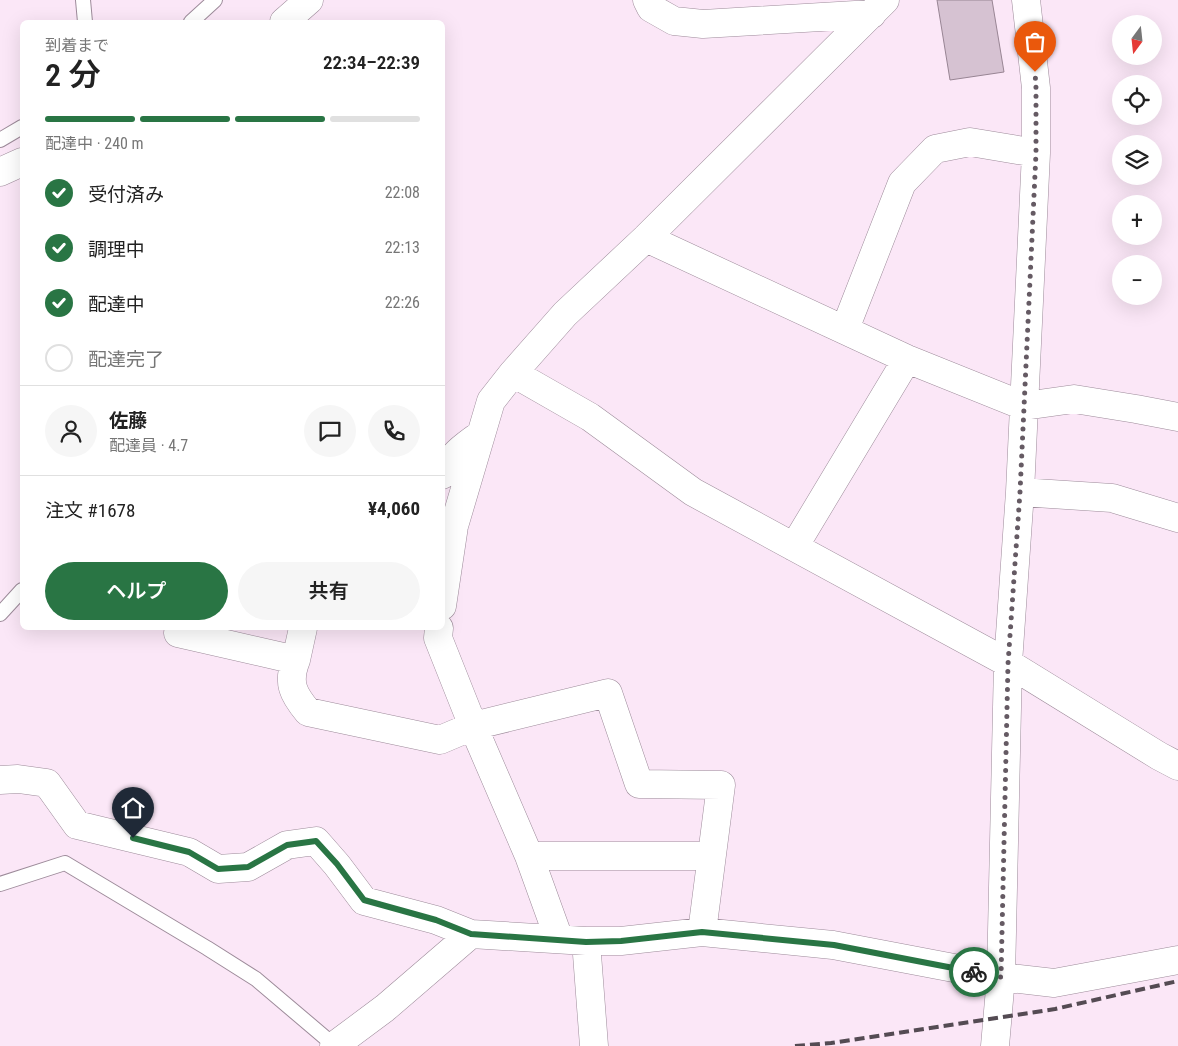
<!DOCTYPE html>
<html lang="ja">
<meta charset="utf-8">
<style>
:root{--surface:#fff;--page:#f6f6f6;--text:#222;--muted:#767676;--line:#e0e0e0;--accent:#297544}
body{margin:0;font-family:"Roboto Condensed","Noto Sans JP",sans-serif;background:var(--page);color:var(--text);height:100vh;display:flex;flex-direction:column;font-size:19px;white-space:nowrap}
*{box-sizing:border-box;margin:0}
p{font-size:16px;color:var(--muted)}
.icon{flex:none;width:28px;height:28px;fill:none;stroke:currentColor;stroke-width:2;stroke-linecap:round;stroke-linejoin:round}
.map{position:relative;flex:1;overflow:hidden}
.panel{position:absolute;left:20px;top:20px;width:425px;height:610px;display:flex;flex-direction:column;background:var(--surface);border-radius:8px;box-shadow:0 5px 20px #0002}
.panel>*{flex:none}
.needle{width:32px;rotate:195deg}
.buttons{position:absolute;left:1112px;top:15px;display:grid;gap:10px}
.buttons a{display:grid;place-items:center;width:50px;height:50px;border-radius:50%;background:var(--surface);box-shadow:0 5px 20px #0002;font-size:25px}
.pin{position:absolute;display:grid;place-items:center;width:42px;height:42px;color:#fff;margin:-51px -21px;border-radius:50% 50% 50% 0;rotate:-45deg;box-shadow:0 0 5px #0007}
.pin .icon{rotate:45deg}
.courier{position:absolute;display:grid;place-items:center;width:50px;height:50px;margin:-25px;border:4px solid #297544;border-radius:50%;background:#fff;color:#222;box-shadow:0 1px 6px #0007}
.summary em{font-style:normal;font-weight:600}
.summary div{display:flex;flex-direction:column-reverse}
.summary{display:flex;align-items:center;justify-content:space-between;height:85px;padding:0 25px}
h1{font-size:32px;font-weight:600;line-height:38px}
.bar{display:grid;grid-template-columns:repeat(4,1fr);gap:8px 5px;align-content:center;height:60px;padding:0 25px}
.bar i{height:6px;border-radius:4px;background:var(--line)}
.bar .on{background:var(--accent)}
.bar p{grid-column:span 4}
.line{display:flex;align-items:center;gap:12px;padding:0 25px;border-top:1px solid var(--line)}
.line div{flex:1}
.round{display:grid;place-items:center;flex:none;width:52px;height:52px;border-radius:26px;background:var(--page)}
ol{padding:0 25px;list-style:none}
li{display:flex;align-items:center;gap:15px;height:55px}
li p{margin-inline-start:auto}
li .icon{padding:5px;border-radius:50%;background:var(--accent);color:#fff;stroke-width:4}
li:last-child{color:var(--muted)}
li i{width:28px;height:28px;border:2px solid var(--line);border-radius:50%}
.primary-button{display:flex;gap:10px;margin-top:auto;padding:10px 25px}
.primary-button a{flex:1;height:58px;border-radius:30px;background:var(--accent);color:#fff;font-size:20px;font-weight:600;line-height:58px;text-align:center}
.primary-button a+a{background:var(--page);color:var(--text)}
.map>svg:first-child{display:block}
.building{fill:#d6c2d2;stroke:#988594}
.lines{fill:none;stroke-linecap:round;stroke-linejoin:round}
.lane-casing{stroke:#9d8b9a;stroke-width:16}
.street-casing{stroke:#9d8b9a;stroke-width:29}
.lane{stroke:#fff;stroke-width:14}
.street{stroke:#fff;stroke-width:28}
.rail{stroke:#544b53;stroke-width:4;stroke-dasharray:10 5;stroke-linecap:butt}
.done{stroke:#655a63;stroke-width:5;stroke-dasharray:0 9}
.route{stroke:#297544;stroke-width:6}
</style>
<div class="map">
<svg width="1178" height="1046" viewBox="0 0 1178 1046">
<rect width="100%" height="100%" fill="#fbe7f7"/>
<path class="building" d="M 937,0 L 992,0 L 1004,72 L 950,80 Z"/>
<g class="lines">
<g class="lane-casing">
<path id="lane" d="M 83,0 L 85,22
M 191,22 L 215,0
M 0,140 L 22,127
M 0,614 L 22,590
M 0,884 L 65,863 L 207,948 L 256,979 L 335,1046"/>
</g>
<g class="street-casing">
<path id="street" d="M 647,0 L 651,8 L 674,21 L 703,24 L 872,14
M 284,22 L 309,0
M 0,172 L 22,162
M 646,238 L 907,359 L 1024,406 L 1074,399 L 1136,409 L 1178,417
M 845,329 L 902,183 L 935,149 L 970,142 L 1036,153
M 513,373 L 590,417 L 693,492 L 1008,663 L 1159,756 L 1178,766
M 442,475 C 446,459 467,444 480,435
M 1020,492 L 1112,498 L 1178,518
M 794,547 L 907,359
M 442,606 L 454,526 L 491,401 L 513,373 L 565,314 L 646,238 L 885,0
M 439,628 L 438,638 L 473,726 L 529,856 L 559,939
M 178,633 L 296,660 L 303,628
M 296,660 C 287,683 293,694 308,712 L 440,740 L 473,726 L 608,693 L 639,784 L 721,785 L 702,932
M 0,780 L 18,779 L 47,783 L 77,825 L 189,852 L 218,869 L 248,867 L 287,845 L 316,841 L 337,865 L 364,901 L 436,920 L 471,934 L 586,941 L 621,941 L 702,932 L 833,945 L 1001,977 L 1054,983 L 1178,960
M 529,856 L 711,856
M 586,941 L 594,1046
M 334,1046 L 385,1008 L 471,934
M 995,1046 L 1001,977 L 1008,663 L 1020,492 L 1036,153 L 1036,88 L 1026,0"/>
</g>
<use href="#lane" class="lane"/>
<use href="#street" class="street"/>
<path class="rail" d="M 795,1046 L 831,1043 L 1055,1009 L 1178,981"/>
</g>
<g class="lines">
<path class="done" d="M 974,972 L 1001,977 L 1008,664 L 1020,492 L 1036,153 L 1036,88 L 1035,72"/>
<path class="route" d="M 133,838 L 189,852 L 218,869 L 248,867 L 287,845 L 316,841 L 337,864 L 364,900 L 436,920 L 471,934 L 586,942 L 621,941 L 702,932 L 834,945 L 974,972"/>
</g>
</svg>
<div class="buttons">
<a><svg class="needle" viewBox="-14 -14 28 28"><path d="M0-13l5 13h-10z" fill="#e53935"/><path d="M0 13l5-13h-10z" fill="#767676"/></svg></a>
<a><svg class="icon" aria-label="locate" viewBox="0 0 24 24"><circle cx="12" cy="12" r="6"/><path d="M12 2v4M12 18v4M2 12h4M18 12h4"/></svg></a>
<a><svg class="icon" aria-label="layers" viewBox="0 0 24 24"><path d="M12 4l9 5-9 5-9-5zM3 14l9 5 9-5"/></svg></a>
<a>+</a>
<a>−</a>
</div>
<div class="pin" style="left:1035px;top:72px;background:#ea580c"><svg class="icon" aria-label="bag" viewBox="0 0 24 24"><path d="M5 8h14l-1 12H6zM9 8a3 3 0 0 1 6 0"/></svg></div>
<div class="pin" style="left:133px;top:838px;background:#1f2937"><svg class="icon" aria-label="home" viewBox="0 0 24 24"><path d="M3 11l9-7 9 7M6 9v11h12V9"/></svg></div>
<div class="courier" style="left:974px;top:972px"><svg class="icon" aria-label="bike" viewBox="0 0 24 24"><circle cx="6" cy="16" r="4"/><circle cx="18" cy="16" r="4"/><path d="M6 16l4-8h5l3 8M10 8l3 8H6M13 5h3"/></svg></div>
<section class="panel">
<div class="summary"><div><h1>2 分</h1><p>到着まで</p></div><em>22:34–22:39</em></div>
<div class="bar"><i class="on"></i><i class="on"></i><i class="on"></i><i></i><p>配達中 · 240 m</p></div>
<ol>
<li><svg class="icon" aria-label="check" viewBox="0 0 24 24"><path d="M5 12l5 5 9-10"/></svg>受付済み<p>22:08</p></li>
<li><svg class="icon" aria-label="check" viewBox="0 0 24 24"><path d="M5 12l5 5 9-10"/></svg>調理中<p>22:13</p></li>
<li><svg class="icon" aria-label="check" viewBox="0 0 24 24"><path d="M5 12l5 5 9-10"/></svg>配達中<p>22:26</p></li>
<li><i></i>配達完了</li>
</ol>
<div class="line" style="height:90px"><a class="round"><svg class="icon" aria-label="person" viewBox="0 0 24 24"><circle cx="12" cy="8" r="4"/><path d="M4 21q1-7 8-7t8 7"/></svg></a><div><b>佐藤</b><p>配達員 · 4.7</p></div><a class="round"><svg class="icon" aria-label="chat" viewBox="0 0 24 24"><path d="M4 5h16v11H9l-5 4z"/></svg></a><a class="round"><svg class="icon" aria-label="phone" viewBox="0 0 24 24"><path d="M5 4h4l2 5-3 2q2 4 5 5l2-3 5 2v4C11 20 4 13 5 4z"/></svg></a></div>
<div class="line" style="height:65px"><div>注文 #1678</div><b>¥4,060</b></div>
<div class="primary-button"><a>ヘルプ</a><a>共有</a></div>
</section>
</div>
